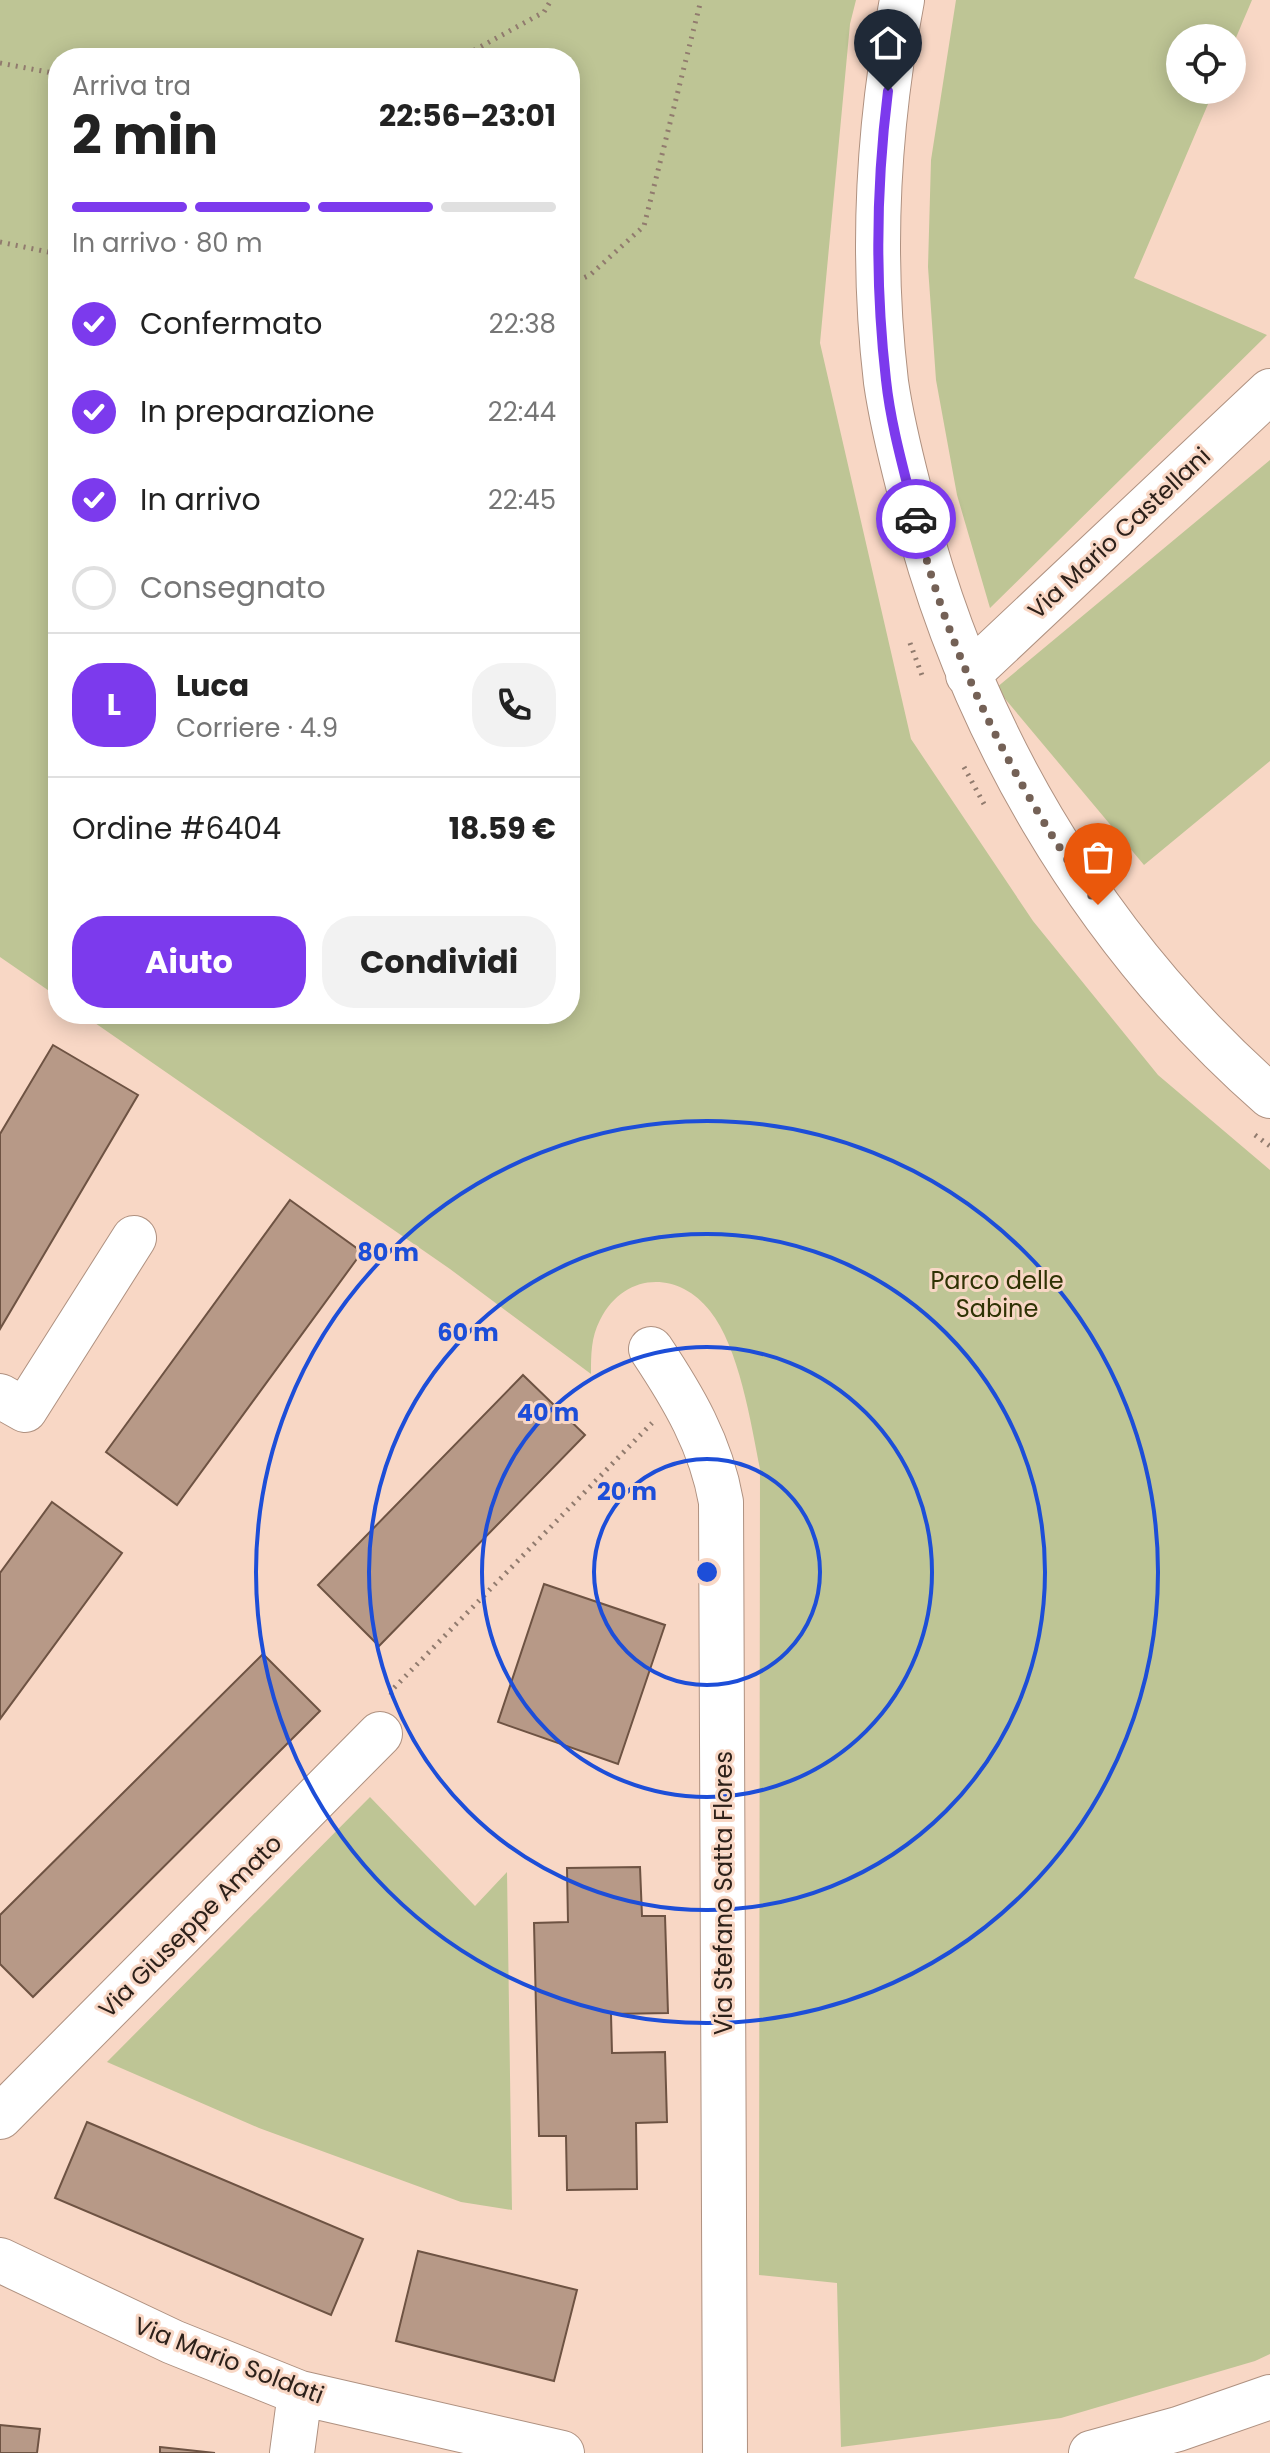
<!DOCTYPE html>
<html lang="it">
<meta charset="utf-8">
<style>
:root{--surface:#fff;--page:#f2f2f2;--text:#222;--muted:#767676;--line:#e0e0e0;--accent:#7c3aed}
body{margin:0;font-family:Poppins,sans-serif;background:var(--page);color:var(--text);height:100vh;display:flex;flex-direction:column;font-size:30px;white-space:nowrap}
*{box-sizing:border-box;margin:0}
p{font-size:26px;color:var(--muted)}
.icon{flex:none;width:44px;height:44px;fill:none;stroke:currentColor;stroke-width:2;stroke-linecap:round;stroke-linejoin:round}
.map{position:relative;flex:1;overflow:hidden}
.side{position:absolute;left:48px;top:48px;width:532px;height:976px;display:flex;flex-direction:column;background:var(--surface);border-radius:32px;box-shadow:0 4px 20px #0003}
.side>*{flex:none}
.buttons{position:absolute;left:1166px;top:24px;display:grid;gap:16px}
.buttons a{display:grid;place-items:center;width:80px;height:80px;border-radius:50%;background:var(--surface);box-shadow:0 4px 20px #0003;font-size:40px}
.pin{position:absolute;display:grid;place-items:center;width:68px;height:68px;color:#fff;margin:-82px -34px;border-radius:50% 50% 50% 0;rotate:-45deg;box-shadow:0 0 8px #0007}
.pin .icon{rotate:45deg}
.courier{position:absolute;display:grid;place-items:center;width:80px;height:80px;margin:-40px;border:6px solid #7c3aed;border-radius:50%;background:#fff;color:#222;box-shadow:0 2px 10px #0007}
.headline em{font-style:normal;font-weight:700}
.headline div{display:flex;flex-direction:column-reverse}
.headline{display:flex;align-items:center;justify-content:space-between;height:136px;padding:0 24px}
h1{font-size:52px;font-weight:700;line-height:60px}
.bar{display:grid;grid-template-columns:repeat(4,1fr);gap:12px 8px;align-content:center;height:96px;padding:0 24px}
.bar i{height:10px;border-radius:6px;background:var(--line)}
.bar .selected{background:var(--accent)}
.bar p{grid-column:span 4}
.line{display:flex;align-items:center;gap:20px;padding:0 24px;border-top:2px solid var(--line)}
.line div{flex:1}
.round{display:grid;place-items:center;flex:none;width:84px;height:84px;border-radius:32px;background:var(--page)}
ol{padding:0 24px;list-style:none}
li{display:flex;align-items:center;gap:24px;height:88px}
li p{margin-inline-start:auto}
li .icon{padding:8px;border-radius:50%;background:var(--accent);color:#fff;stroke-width:4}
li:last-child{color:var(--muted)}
li i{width:44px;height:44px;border:4px solid var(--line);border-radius:50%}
.button{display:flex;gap:16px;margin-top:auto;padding:16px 24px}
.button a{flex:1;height:92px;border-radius:32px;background:var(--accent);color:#fff;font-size:32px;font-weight:700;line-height:92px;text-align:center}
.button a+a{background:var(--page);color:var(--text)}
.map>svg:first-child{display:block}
.green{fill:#bec595}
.building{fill:#b79987;stroke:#6e5343;stroke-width:2}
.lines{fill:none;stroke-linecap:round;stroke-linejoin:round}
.street-casing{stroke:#af9180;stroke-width:46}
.path{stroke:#917b6e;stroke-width:5;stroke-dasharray:2 6;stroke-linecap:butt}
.street{stroke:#fff;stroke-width:44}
.done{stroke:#746156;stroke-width:8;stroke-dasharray:0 14.4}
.route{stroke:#7c3aed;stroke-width:10}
.ring{fill:none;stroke:#1d4ed8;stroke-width:4}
.labels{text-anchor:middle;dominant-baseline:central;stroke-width:6;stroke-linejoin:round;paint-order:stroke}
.street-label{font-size:24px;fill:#2d211a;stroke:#f8d7c5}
.park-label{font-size:24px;fill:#2f3304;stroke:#f8d7c5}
.centre{fill:#1d4ed8;stroke:#f8d7c5;stroke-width:4}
.ring-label{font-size:24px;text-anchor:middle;font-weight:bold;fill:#1d4ed8;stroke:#f8d7c5;stroke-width:6;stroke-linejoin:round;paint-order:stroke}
</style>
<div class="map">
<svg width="1270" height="2453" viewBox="0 0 1270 2453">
<rect width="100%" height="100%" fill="#f8d7c5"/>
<path class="green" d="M 0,0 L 856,0 L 850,24 L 820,343 L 911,739 L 1033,921 L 1158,1075 L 1270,1170 L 1270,2354 L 1255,2361 L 1061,2418 L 841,2447 L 837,2283 L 759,2275 L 760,1469 C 751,1423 739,1347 710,1311 C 678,1270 624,1272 600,1320 C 591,1337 591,1355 591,1374 L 450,1269 L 82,1014 L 570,1014 L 570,58 L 58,58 L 58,997 L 0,957 Z
M 956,0 L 1252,0 L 1232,47 L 1232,38 L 1180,38 L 1180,90 L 1214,90 L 1134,278 L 1267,335 L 990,608 L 957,495 L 936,380 L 928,267 L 931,160 Z
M 1270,460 L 1270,761 L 1144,865 L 996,688 Z
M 370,1797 L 475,1906 L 507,1872 L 512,2210 L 461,2202 L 259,2128 L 107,2062 Z"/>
<path class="building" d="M 53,1045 L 138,1095 L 0,1329 L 0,1134 Z
M 290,1200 L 362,1252 L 177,1505 L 106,1452 Z
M 523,1375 L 585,1435 L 379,1646 L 318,1585 Z
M 52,1502 L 122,1553 L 0,1719 L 0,1573 Z
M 544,1584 L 665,1625 L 618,1764 L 498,1722 Z
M 263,1654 L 320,1711 L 33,1997 L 0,1964 L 0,1915 Z
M 640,1867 L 642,1916 L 665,1916 L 668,2013 L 611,2014 L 612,2053 L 665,2052 L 667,2122 L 636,2123 L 637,2189 L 567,2190 L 566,2136 L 539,2136 L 534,1923 L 568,1922 L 567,1868 Z
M 87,2122 L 363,2239 L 331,2315 L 55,2198 Z
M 418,2251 L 577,2290 L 554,2381 L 396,2341 Z
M 0,2425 L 40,2429 L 37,2453 L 0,2453 Z
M 160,2447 L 215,2453 L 160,2453 Z"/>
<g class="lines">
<g class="street-casing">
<path id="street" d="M 902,0 C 878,125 871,255 886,382 C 891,417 900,454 909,489 C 964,721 1090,938 1270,1096
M 968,675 L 1270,391
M 651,1349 C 683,1397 711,1444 721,1502 L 725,2453
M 0,1396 L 25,1410 L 134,1238
M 0,2117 L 380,1734
M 0,2260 L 173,2342 L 300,2393 L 562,2453
M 292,2453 L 300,2393
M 1091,2453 L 1178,2429 L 1270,2397"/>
</g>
<path class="path" d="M 460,58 L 544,12 L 551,0
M 0,63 L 58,74
M 0,242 L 58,254
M 570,284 L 590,275 L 644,226 L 701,0
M 910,643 L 923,678
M 964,767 L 984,804
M 1255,1135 L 1270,1146
M 391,1695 L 393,1689 L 652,1423"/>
<use href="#street" class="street"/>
</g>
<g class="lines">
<path class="done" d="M 916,519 C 949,659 1016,788 1098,905"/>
<path class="route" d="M 888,91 C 876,187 875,284 886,380 C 891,427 905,474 916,519"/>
</g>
<g class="ring">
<circle cx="707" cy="1572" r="113"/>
<circle cx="707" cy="1572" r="225"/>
<circle cx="707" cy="1572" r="338"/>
<circle cx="707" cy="1572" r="451"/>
</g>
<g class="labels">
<g class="street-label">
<text transform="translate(1119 533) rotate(-43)">Via Mario Castellani</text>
<text transform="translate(723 1893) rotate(-90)">Via Stefano Satta Flores</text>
<text transform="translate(190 1926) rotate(-45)">Via Giuseppe Amato</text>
<text transform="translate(229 2360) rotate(21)">Via Mario Soldati</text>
</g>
<g class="park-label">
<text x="997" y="1280">Parco delle<tspan x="997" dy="28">Sabine</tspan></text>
</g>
</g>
<circle cx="707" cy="1572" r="12" class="centre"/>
<g class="ring-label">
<text x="388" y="1261">80 m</text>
<text x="468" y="1341">60 m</text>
<text x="548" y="1421">40 m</text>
<text x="627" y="1500">20 m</text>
</g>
</svg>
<div class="buttons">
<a><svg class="icon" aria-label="locate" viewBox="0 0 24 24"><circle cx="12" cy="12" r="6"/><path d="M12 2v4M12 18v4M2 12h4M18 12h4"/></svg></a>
</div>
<div class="pin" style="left:1098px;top:905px;background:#ea580c"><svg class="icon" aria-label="bag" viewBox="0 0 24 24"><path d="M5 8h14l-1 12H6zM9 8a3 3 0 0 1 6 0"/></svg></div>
<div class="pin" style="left:888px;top:91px;background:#1f2937"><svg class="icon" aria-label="home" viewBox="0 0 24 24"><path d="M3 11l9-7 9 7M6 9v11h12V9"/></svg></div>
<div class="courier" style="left:916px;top:519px"><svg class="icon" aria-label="car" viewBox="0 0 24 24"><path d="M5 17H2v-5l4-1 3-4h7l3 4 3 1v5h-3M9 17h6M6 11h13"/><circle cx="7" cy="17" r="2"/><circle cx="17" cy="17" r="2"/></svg></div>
<section class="side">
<div class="headline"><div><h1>2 min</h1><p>Arriva tra</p></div><em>22:56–23:01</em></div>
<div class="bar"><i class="selected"></i><i class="selected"></i><i class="selected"></i><i></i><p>In arrivo · 80 m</p></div>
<ol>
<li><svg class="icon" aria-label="check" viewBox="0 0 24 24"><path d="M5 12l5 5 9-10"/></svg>Confermato<p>22:38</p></li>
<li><svg class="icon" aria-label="check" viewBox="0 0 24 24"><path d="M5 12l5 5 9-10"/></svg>In preparazione<p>22:44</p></li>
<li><svg class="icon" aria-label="check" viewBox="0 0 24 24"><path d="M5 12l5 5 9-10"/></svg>In arrivo<p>22:45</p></li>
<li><i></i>Consegnato</li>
</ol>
<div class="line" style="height:144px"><b class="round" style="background:var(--accent);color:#fff">L</b><div><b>Luca</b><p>Corriere · 4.9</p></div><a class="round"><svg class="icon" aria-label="phone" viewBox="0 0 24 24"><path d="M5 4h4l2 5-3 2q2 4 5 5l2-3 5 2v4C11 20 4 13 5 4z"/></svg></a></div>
<div class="line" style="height:104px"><div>Ordine #6404</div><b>18.59 €</b></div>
<div class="button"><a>Aiuto</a><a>Condividi</a></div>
</section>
</div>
